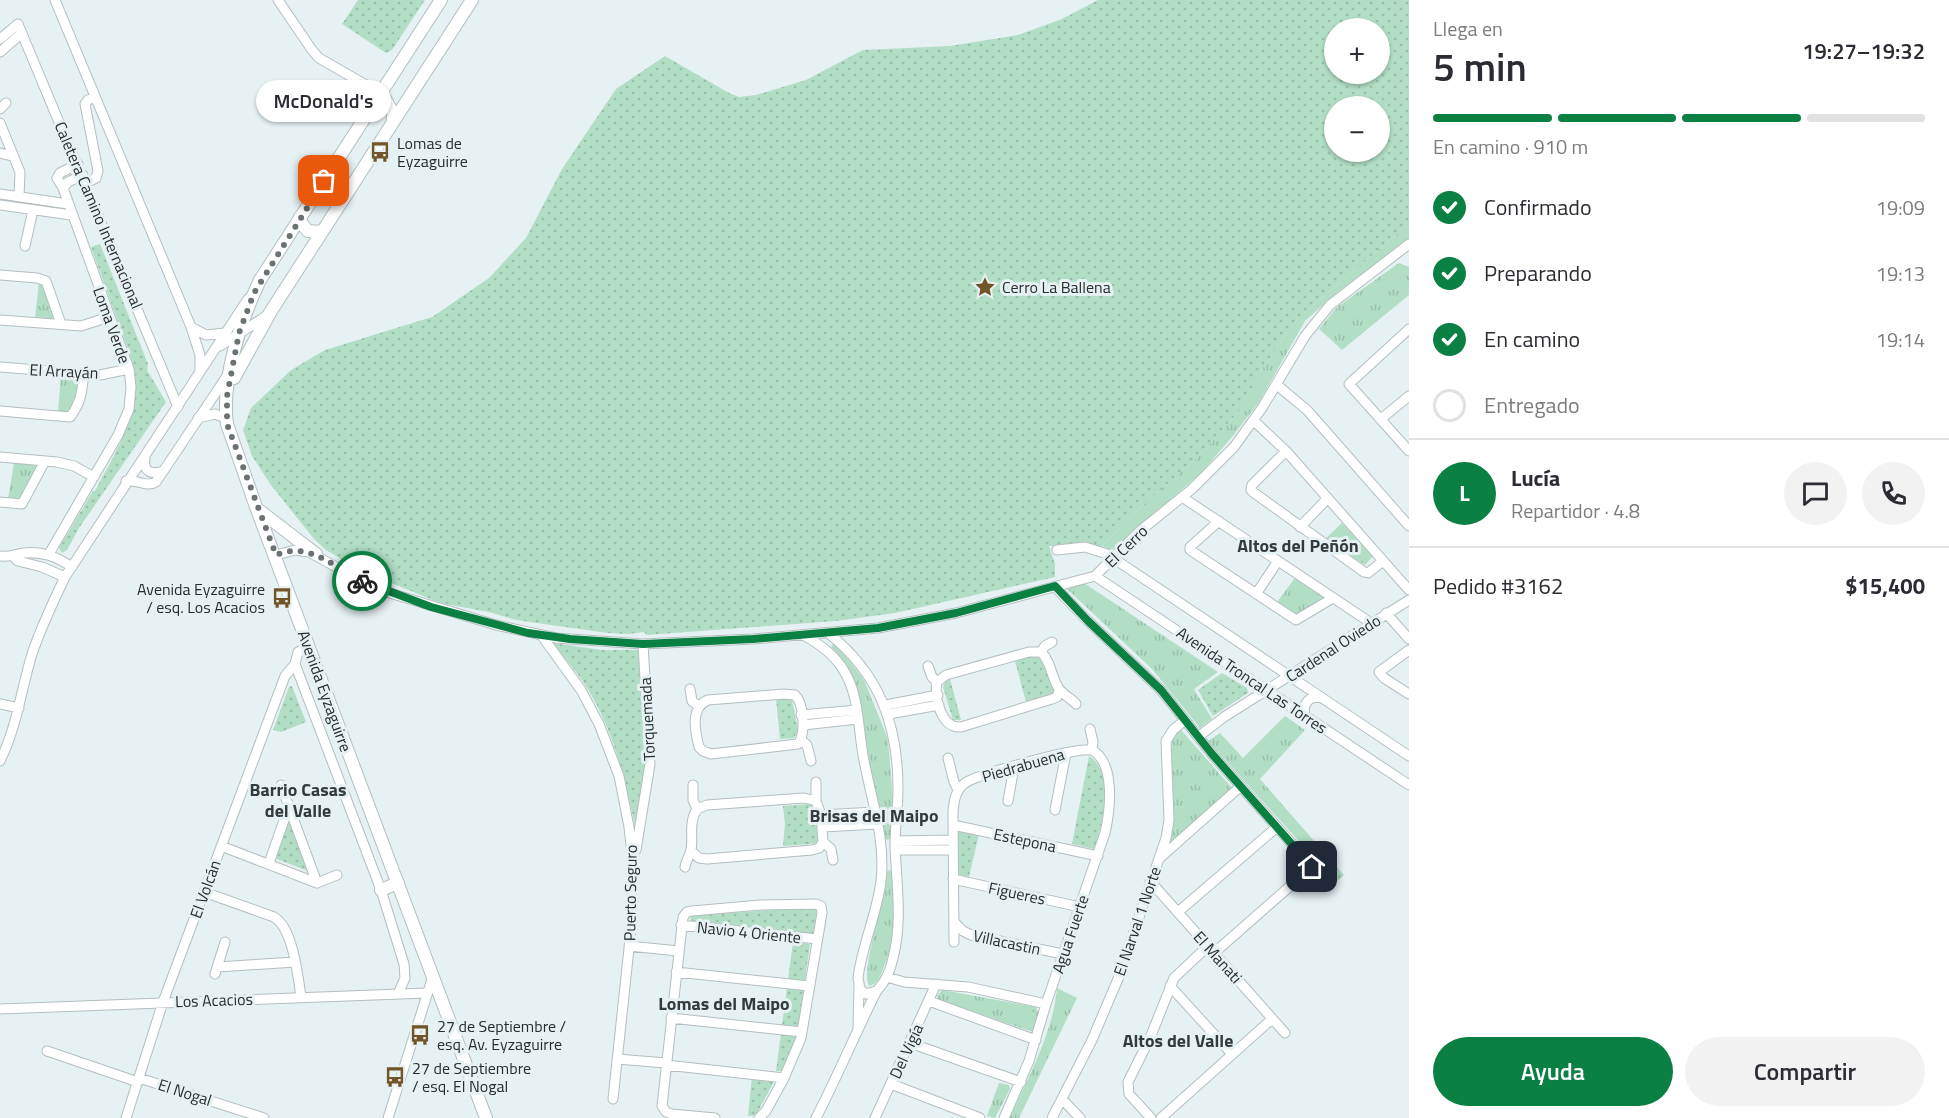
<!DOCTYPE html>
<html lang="es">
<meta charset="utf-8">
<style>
:root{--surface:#fff;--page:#f2f2f3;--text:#2b2b33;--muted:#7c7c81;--line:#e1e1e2;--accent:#0b8043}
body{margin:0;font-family:"Titillium Web",sans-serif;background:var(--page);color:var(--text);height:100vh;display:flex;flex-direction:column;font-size:22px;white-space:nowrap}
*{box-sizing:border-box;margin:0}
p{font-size:20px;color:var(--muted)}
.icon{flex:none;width:33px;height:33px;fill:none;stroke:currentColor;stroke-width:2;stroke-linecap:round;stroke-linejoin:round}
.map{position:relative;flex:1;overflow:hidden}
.side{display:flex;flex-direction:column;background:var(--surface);width:540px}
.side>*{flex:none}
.controls{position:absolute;left:1324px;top:18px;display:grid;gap:12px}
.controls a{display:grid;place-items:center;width:66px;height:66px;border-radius:50%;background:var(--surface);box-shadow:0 2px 4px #0004;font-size:30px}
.pin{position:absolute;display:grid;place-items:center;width:51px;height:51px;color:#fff;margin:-26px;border-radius:12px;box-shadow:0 3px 9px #0006}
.courier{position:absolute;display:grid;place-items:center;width:60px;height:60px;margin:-30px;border:4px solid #0b8043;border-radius:50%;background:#fff;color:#222;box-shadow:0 2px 8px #0007}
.bubble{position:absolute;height:42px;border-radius:21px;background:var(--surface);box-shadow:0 2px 4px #0004;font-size:20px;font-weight:600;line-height:42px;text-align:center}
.summary em{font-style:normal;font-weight:600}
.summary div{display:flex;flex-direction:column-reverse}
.summary{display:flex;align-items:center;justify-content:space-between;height:102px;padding:0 24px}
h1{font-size:39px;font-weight:600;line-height:45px}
.bar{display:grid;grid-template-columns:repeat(4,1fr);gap:9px 6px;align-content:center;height:72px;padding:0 24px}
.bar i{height:8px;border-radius:4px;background:var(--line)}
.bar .on{background:var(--accent)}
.bar p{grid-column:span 4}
.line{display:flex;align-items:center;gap:15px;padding:0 24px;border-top:2px solid var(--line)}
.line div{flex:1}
.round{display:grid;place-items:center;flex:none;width:63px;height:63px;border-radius:32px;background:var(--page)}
ol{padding:0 24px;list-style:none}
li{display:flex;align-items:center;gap:18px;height:66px}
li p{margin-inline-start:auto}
li .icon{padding:6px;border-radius:50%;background:var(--accent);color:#fff;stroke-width:4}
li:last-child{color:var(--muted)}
li i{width:33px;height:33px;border:3px solid var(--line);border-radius:50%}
.action{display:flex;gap:12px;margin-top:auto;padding:12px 24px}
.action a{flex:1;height:69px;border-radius:36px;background:var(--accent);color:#fff;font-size:24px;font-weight:600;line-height:69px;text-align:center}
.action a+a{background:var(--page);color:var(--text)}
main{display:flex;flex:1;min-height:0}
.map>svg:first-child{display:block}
.grass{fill:url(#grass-dots);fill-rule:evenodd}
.park{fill:url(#park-tufts)}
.garden{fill:#b1dec5}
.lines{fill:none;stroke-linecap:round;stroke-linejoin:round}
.minor-casing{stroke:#b4bec1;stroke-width:11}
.major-casing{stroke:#b4bec1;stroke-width:14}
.minor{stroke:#fff;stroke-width:9}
.major{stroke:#fff;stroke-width:12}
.done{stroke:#6b7273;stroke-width:6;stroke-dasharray:0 10.8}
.route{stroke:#0b8043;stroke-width:8}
.labels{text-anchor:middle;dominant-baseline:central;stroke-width:6;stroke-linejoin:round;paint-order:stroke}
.poi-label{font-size:16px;fill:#292d2e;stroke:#e6f1f4;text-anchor:start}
.street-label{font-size:16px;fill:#292d2e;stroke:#e6f1f4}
.neighbourhood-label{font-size:18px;font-weight:bold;fill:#323b3d;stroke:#e6f1f4}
</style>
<main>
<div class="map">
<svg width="1409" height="1118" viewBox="0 0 1409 1118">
<defs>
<pattern id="grass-dots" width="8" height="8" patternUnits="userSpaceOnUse" patternTransform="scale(1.5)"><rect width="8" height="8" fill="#b1dec5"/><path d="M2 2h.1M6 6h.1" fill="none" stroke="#98bfaa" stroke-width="1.8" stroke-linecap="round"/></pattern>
<pattern id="park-tufts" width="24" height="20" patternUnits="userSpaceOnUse" patternTransform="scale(1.5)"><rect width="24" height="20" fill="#b1dec5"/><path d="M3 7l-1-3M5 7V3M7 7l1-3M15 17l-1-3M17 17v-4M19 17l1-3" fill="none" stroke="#98bfaa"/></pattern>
</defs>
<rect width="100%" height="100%" fill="#e6f1f4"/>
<path class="grass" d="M 358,0 L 425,0 L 392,50 L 386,53 L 342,24 Z
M 1098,0 L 1409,0 L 1409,224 L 1298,318 L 1264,366 L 1239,411 L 1197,458 L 1132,515 L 1102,546 L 1049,546 L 1055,564 L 1055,577 L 895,613 L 836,621 L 647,635 L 644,632 L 628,634 L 608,633 L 516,620 L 489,612 L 440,603 L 360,570 L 326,550 L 314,539 L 271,485 L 252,456 L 243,430 L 251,408 L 291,370 L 325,350 L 432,317 L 489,278 L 526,238 L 562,169 L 616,89 L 665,56 L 729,93 L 739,97 L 756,95 L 806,80 L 863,50 L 950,46 L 1018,35 L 1062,19 ZM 1335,28 L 1380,28 L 1380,74 L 1335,74 ZM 1335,106 L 1380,106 L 1380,152 L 1335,152 Z
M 100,244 L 148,364 L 147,370 L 166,402 L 79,528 L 67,550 L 62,553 L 59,548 L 93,491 L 95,491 C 116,452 144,408 133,363 L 91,247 Z
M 553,643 L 602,650 L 638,650 L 645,765 L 638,839 C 627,788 616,736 589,691 C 579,674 565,659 553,643 Z
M 1034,656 L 1041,659 L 1055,688 L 1052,695 L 1026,702 L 1015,661 Z
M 1222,673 L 1247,688 L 1248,693 L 1213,716 L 1198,690 Z
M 950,679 L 961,720 L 953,720 L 943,687 L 945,682 Z
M 292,686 L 306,722 L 281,732 L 273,730 L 289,687 Z
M 776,698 L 789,698 L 792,700 L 798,730 L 794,738 L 780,739 Z
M 1089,756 C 1116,772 1103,825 1094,849 L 1072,844 Z
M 811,804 L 814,807 L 822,837 L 821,843 L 783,846 L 785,824 L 783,806 Z
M 289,815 L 311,872 L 274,858 Z
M 958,830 L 979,834 L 969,877 L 958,875 Z
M 810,907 L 817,909 L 813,935 L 690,923 L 691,916 Z
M 793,942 L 810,944 L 797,1035 L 783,1071 L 776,1071 Z
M 752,1076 L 776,1078 L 756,1115 L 748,1116 Z"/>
<path class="park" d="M 1409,224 L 1409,239 L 1339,291 L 1305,321 L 1259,402 L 1232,437 L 1201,473 L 1116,547 L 1113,551 L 1102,546 L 1132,515 L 1197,458 L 1239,411 L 1264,366 L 1298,318 Z
M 1399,263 L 1409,267 L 1409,295 L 1342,350 L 1319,329 L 1337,307 Z
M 39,281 L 41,281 L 55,316 L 53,320 L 35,319 Z
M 61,373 L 75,374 L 81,380 L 74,407 L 66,413 L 58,413 Z
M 14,463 L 34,464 L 38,471 L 21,501 L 8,499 Z
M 1342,523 L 1373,556 L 1365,565 L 1325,539 Z
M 1295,578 L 1325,598 L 1297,614 L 1277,602 Z
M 1084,583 L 1218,672 L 1194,689 L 1212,719 L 1200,728 L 1152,669 L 1066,588 Z
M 835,642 L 864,680 L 888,739 L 893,800 L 893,833 L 890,839 L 885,840 L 882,838 L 855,683 L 837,653 L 831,647 Z
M 1285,716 L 1305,730 L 1260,779 L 1344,875 L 1336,882 L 1208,741 L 1220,733 L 1243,758 Z
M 1181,730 L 1233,789 L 1168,847 C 1182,811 1164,772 1174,734 Z
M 890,870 L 893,870 C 894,904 897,937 883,969 C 880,977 878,984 869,986 C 861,971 881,910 885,891 C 886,885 886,878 886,872 Z
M 1057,988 L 1077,998 L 1019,1118 L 1009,1118 C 1027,1082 1054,1029 1057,988 Z
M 942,990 L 1036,1007 L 1038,1013 L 1033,1032 L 938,1000 L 937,996 Z
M 999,1083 L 1009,1085 L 1010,1089 L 995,1118 L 987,1116 Z"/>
<path class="garden" d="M 1017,1006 L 1036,1013 L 1031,1029 L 1012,1022 Z"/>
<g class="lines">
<g class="minor-casing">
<path id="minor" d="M 55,0 L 191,327 L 200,355 L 200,371
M 278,0 L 312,50 L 319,58 L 385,96 L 392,108 L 391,124
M 0,39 L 18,24 L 178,407
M 0,52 L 22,33
M 0,109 L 6,103
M 0,123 L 20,172 L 19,197
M 0,153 L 12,156
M 86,183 L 96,178 L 98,171 L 85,104 L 88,100 L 95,97
M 63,188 L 68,182 L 83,175
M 0,194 L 68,204
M 0,205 L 71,215
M 25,246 L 33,210
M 0,275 L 37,278 L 46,281 L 61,324
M 0,320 L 81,326 L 109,317
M 191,327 L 206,335 L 225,333
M 1409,329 L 1349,384 L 1409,451
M 220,346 L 266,316
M 0,367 L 100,375 L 129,369
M 1277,385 L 1307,410 L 1409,526
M 0,411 L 70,417 C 81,403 82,391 84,374
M 198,418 L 215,414 L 226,418
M 1381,419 L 1409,396
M 1254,421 L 1286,451 L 1409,590
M 1286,451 L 1252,485 L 1251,490 L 1253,492 L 1364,572 L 1368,573 L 1383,561
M 0,457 L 57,462 L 74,466 L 94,477
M 145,458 C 143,472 151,475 163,471
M 126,481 C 137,479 147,488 156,482 L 229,373
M 1182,497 L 1371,623
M 0,502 L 22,504 L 45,461
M 1219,521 L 1190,547 L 1190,550 L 1296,620 L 1333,598
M 1300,527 L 1328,498
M 1057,550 L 1085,547 L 1107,554 L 1409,756
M 49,554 L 118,435 L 129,409 L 131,387 L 129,369 L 63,188 L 57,178 L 60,173 L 78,164
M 276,555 L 295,550 L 309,552 L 367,584 L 393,594 L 496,625 L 556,638 L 643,644 L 753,639 L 878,628 L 956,613 L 1095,576 L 1140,531 L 1192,489 L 1234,447 L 1262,408 L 1305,336 L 1330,305 L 1409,244
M 0,556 C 13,557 13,554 24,553 C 43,551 57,557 72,567
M 14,557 L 18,561 L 42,567 L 65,577
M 1095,576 L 1409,785
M 1055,587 L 1088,621 L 1161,690 L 1212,754 L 1326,882
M 1256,594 L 1278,561
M 1386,613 L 1409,639
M 803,635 C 818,643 835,655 844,671 C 859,695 858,727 863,755 C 870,796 886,838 881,881 C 877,914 862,945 858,978 L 860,989 L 866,994 L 876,991
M 542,636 L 581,690 L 599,724 L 619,776 L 629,827 L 633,864 L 630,939 L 613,1099
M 308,646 L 298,652 L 295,664 L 381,890 L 404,964 L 405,978 L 398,994
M 1409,650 L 1379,672 L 1384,678 L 1409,694
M 1041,652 C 1052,662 1052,683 1061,691 C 1065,696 1072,699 1076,704
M 1041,652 L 1045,646 L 1052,642
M 928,666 L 932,677 L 937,682 C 934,697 941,729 961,727 L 1052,699 L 1057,697 L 1059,691
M 937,682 L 946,675 L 1029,652 L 1041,652
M 690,689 L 692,701 L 698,706
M 784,694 L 795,695 C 804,704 806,734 798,744 L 711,754 L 703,751 L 699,747 C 695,731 690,707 708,700 Z
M 0,704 L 19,708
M 886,705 L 938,695
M 889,714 L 939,705
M 801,715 L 857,710
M 1305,715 C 1302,703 1310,695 1322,698
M 803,725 L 858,719
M 1090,729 L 1093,742 L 1092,750
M 1198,737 L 1224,717 L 1409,600
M 801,740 L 807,745 L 811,761
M 948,758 L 954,782 L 958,790
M 0,761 C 17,727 21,690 32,654 C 41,627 53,602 65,577 L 248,299
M 816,782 L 816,801 L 821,815 L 823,842
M 281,785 L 317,883
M 693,785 L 693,800 L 697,809
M 1008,801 L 1014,767
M 697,809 L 707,805 L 804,798 L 816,801
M 1055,810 L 1066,753
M 821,815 L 875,812
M 953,825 L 1098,856
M 823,827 L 877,824
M 895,841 L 952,840
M 823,842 L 831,849 L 833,860
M 221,846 L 317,883
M 636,850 L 650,764 L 643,644
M 895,850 L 952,850
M 692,852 L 699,858 L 707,859 L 812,850 L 819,848 L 823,842
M 1160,858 L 1241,786
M 269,863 L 289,806
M 685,867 C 686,861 688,859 690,853 C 695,841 687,825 697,809
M 953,879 L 1080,907
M 1150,881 L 1285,1033
M 317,883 L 337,875
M 204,892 L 274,917 C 293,928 298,976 301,997
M 1178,912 L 1277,827
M 955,923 L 963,931 L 971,935 L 1063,954
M 681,925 L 817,939
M 954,942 L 953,812 C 954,801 955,791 965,783 C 979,774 1076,747 1092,750
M 629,946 L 678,951
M 1214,953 L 1312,867
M 217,967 L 295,962
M 676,972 L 809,986
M 215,974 L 225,942
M 887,977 L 904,982 L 968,987 L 1046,1004
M 1170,986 L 1232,1054
M 929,1001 L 1036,1040
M 0,1009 L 427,993
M 671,1018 L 802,1032
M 858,1028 L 859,985
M 910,1043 L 1021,1082
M 47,1051 L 138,1082
M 617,1059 L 666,1063
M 666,1065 L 784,1078
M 139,1078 L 264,1118
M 891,1084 L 980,1118
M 1062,1099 L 1080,1118
M 126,1118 L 163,1002 L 285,676 L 295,664
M 388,1118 L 433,976
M 715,1118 L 672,1114 L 666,1112 L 662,1106 L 683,917 L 687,912 L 692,911 L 760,905 L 816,904 L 821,906 L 822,913 L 801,1038 L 784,1078 L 766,1111 L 759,1118
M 816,1118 C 837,1077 855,1035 875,994 C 877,990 880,987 883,983 C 888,976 891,967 893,958 C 903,921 896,881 895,844 C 895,826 898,808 898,789 C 898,725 880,674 828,633
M 875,1118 L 936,984
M 1004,1118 L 1029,1061 L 1046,1004 L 1105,833 C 1110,811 1116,763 1092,750
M 1052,1118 L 1092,1040 L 1118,979 L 1166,838 L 1169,820 L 1166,741 L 1173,730 L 1185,720
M 1151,1118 L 1129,1094 L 1128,1082 L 1150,1038 L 1174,978 L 1208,946
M 1161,1118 L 1272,1019"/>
</g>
<g class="major-casing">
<path id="major" d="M 441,0 L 260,280 C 241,320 221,379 227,424 L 256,507 L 486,1118
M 300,217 L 301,223 L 308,231 L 322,232
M 234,378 L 271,311 L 472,0
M 260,511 L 316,554
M 381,890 L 398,883"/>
</g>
<use href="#minor" class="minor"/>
<use href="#major" class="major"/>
</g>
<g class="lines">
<path class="done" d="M 324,181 L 254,293 L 239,333 L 227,396 L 227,424 L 276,555 C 308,541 334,567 362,581"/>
<path class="route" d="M 362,581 L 431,607 L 528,633 L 570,639 L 643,644 L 753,639 L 878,628 L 956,613 L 1055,586 L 1088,621 L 1161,690 L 1212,754 L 1312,867"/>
</g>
<defs>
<g id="bus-bare" transform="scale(1.62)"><path d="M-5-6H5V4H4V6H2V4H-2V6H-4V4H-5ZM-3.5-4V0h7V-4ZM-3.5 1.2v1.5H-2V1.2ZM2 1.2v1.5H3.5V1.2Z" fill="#715528" stroke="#e6f1f4" stroke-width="2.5" paint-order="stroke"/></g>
<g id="sight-bare" transform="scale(1.62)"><path d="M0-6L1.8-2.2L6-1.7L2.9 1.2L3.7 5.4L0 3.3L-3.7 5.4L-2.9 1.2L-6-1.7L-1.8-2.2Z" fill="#715528" stroke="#e6f1f4" stroke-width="2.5" paint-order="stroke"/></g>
</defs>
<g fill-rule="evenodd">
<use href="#bus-bare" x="380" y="152"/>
<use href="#sight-bare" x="985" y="287"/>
<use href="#bus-bare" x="282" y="598"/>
<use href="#bus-bare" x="420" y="1035"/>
<use href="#bus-bare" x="395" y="1077"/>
</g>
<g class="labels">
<g class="poi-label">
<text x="397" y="143">Lomas de<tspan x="397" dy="18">Eyzaguirre</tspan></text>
<text x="1002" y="287">Cerro La Ballena</text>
<text x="265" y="589" text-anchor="end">Avenida Eyzaguirre<tspan x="265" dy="18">/ esq. Los Acacios</tspan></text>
<text x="437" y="1026">27 de Septiembre /<tspan x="437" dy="18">esq. Av. Eyzaguirre</tspan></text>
<text x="412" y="1068">27 de Septiembre<tspan x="412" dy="18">/ esq. El Nogal</tspan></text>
</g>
<g class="street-label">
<text transform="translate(99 215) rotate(67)">Caletera Camino Internacional</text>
<text transform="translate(112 325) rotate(70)">Loma Verde</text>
<text transform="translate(64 371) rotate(3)">El Arrayán</text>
<text transform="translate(1126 546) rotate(-44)">El Cerro</text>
<text transform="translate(1333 648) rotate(-33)">Cardenal Oviedo</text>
<text transform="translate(1252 680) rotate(34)">Avenida Troncal Las Torres</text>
<text transform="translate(325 691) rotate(70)">Avenida Eyzaguirre</text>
<text transform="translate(647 719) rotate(-93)">Torquemada</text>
<text transform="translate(1023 765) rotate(-16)">Piedrabuena</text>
<text transform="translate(1025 840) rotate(12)">Estepona</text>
<text transform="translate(205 889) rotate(-70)">El Volcán</text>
<text transform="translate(630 893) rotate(-89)">Puerto Seguro</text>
<text transform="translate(1017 893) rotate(12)">Figueres</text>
<text transform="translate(1137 921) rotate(-71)">El Narval 1 Norte</text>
<text transform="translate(749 932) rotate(6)">Navio 4 Oriente</text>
<text transform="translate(1070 934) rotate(-71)">Agua Fuerte</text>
<text transform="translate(1007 942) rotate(12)">Villacastin</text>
<text transform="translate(1218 957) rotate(48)">El Manati</text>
<text transform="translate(214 1000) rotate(-2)">Los Acacios</text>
<text transform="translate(906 1051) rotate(-65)">Del Vigía</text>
<text transform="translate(185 1092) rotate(18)">El Nogal</text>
</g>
<g class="neighbourhood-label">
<text x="1298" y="545">Altos del Peñón</text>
<text x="298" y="789">Barrio Casas<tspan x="298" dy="21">del Valle</tspan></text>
<text x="874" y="815">Brisas del Maipo</text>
<text x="724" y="1003">Lomas del Maipo</text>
<text x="1178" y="1040">Altos del Valle</text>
</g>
</g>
</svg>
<div class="controls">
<a>+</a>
<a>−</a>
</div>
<div class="pin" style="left:324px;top:181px;background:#ea580c"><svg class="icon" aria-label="bag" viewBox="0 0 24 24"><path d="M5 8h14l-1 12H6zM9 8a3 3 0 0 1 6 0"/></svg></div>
<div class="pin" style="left:1312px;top:867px;background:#1f2937"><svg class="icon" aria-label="home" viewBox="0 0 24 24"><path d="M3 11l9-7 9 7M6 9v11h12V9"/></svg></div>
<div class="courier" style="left:362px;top:581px"><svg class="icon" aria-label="bike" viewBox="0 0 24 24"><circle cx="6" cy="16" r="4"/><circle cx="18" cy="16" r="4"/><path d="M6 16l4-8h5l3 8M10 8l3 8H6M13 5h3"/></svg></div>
<div class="bubble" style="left:256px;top:80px;width:135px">McDonald's</div>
</div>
<section class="side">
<div class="summary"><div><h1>5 min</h1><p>Llega en</p></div><em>19:27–19:32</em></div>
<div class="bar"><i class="on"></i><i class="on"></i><i class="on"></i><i></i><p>En camino · 910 m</p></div>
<ol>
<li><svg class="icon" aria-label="check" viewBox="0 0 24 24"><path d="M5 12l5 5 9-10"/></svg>Confirmado<p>19:09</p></li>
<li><svg class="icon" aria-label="check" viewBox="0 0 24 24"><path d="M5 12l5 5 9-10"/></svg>Preparando<p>19:13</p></li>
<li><svg class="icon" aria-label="check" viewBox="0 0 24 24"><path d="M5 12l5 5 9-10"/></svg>En camino<p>19:14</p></li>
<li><i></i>Entregado</li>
</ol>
<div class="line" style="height:108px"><b class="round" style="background:var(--accent);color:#fff">L</b><div><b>Lucía</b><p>Repartidor · 4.8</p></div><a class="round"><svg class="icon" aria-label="chat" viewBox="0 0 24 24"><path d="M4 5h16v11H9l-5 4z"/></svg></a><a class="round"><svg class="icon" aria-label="phone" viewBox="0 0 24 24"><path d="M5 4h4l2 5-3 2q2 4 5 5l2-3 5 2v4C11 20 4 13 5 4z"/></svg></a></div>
<div class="line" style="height:78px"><div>Pedido #3162</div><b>$15,400</b></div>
<div class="action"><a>Ayuda</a><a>Compartir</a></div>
</section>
</main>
